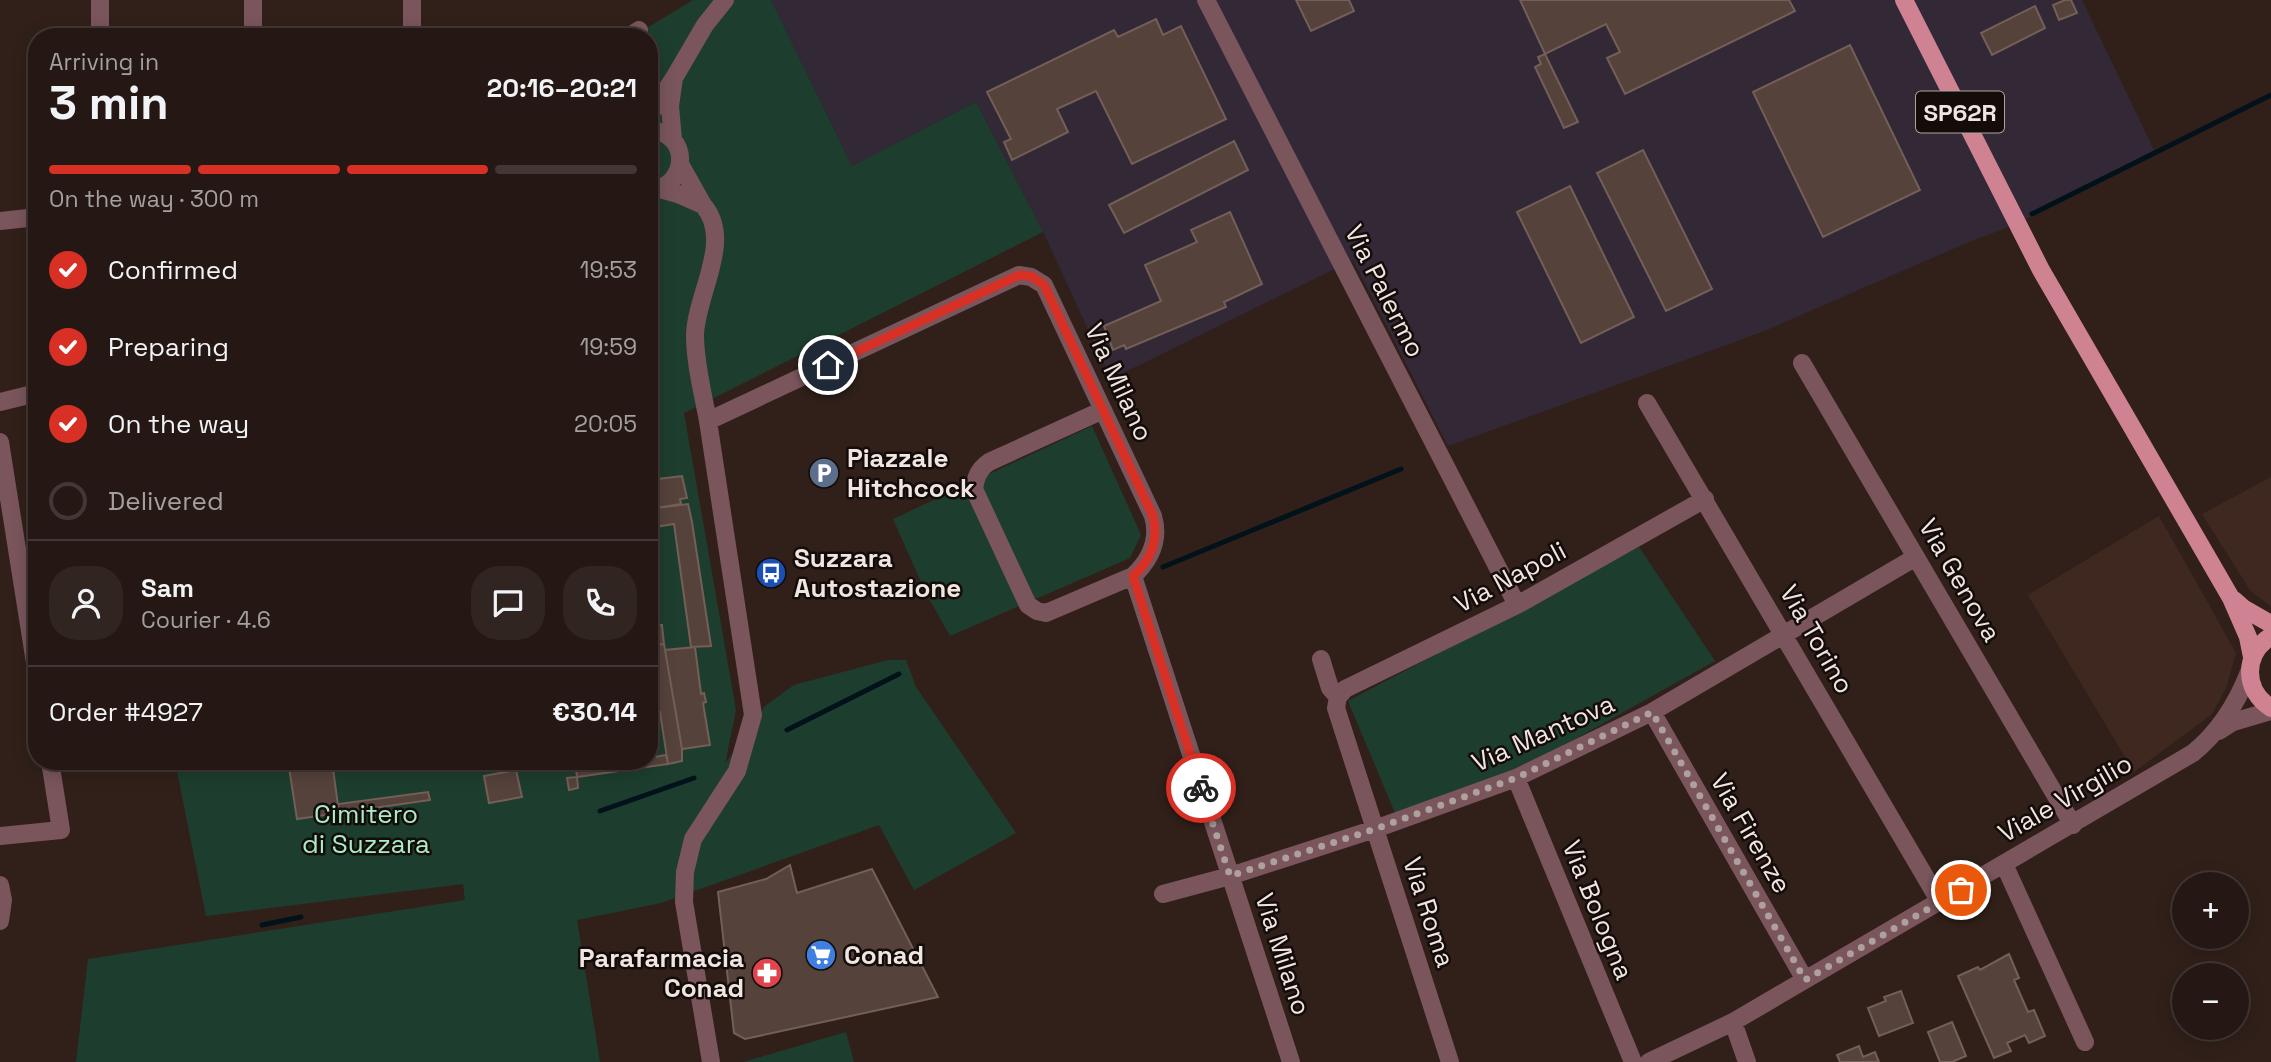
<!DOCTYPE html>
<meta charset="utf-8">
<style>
:root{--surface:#251814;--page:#312522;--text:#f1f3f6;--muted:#a3a0a0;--line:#423734;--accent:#d93025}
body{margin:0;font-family:"Space Grotesk",sans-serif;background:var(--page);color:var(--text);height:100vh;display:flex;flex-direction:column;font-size:26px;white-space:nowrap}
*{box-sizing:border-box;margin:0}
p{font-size:23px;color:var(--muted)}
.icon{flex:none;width:38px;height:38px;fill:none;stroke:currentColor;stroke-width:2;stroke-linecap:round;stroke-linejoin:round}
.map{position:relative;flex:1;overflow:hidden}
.side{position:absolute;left:28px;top:28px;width:630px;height:742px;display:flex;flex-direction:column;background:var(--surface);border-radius:28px;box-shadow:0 4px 18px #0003,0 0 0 2px var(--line)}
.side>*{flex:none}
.controls{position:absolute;left:2172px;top:872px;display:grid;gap:14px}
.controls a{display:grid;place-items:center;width:77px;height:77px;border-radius:50%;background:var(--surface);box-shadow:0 4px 18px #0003,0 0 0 2px var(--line);font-size:35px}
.pin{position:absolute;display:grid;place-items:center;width:60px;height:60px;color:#fff;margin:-30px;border:4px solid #fff;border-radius:50%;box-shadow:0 2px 7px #0007}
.courier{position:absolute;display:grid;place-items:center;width:70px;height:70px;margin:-35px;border:5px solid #d93025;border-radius:50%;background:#fff;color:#222;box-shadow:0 2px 9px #0007}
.headline em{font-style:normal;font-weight:700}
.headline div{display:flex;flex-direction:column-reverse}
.headline{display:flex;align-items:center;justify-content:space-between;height:119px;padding:0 21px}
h1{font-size:46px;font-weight:700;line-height:52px}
.bar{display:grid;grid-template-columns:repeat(4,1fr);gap:10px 7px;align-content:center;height:84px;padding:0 21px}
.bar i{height:9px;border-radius:5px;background:var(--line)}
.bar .current{background:var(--accent)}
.bar p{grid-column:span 4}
.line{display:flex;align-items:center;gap:18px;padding:0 21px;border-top:2px solid var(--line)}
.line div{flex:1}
.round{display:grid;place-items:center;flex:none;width:74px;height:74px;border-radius:28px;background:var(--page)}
ol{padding:0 21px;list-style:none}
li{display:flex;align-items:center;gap:21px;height:77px}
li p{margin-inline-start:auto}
li .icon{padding:7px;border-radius:50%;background:var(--accent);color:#fff;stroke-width:4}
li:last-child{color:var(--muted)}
li i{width:38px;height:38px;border:4px solid var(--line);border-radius:50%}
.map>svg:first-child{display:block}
.built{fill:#3f281f}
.industrial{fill:#322836}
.green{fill:#1d3e2e}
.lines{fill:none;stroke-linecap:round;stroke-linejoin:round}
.stream{stroke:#01121a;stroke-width:5}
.building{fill:#55423b;stroke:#735f58;stroke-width:2}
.minor{stroke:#7a555c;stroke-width:18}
.major{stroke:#cf8392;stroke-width:18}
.done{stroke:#aea09b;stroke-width:7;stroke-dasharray:0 12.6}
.route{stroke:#d93025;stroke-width:9}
.labels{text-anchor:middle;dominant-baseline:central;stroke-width:5;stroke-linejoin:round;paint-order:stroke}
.shield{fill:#130c09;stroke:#aea4a0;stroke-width:2}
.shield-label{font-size:24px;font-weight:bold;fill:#f1e5e1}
.street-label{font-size:26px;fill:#f1e5e1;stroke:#130c09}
.poi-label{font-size:26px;font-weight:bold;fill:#f1e5e1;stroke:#130c09;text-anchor:start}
.park-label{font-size:26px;fill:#aaecc9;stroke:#130c09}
</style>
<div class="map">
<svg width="2271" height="1062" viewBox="0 0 2271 1062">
<rect width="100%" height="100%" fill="#31201a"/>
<path class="built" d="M 2271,477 L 2271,607 L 2250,590 L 2202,514 Z
M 2159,516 L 2236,653 L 2226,688 L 2212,714 L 2134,772 L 2028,595 Z"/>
<path class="industrial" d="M 771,0 L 2082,0 L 2154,150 L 2017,224 L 1969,242 L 1762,332 L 1448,446 L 1353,260 L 1111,379 L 1043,232 L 976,102 L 852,166 Z"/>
<path class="green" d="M 693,0 L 771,0 L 852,166 L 976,102 L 1043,232 L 684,413 L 736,710 L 725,764 L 765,706 L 794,685 L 888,660 L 906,660 L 916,687 L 1016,833 L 914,890 L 879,825 L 661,903 L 577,920 L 600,1062 L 76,1062 L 88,959 L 465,900 L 463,884 L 206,916 L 175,761 L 649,761 L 649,37 L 632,37 Z
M 1092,426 L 1141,535 L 1130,558 L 950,636 L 926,593 L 893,519 Z
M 1639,547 L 1715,661 L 1516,772 L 1398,820 L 1348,701 Z
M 846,1032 L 854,1062 L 743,1062 Z"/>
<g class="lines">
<path class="stream" d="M 2032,214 L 2271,95
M 1163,567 L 1401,469
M 787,730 L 899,674
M 600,811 L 694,778
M 262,925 L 301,917"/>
</g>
<path class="building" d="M 1296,0 L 1349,0 L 1354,11 L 1311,31 Z
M 1520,0 L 1789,0 L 1795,11 L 1625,94 L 1607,58 L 1620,52 L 1606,24 L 1545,54 Z
M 2065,0 L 2071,0 L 2077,13 L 2059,20 L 2053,5 Z
M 2035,6 L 2045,28 L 1992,55 L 1981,33 Z
M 1156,19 L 1163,35 L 1181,26 L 1226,119 L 1132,164 L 1096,91 L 1057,109 L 1068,132 L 1012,160 L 1004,142 L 1011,139 L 987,92 L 1114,30 L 1118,37 Z
M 1850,45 L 1920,190 L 1823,237 L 1753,92 Z
M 1545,54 L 1578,122 L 1564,128 L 1535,67 L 1541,64 L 1538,57 Z
M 1234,141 L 1248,170 L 1124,233 L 1109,205 Z
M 1643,150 L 1712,289 L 1666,311 L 1597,173 Z
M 1570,186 L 1634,317 L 1581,343 L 1517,212 Z
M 1230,212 L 1262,284 L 1224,302 L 1226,307 L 1126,349 L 1124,345 L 1113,350 L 1104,326 L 1161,301 L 1145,265 L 1197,242 L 1191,230 Z
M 682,476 L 687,498 L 680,499 L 681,504 L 649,509 L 650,480 Z
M 688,504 L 692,522 L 711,646 L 691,647 L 674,524 L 649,528 L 649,509 Z
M 662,625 L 664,644 L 649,646 L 649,627 Z
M 664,644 L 682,749 L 682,761 L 668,764 L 660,712 L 658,712 L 657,701 L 659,701 L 649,660 L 649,646 Z
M 695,647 L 701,694 L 704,693 L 706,702 L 703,703 L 710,745 L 682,749 L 665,650 Z
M 666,755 L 668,764 L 577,777 L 576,768 L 623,761 L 649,761 L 649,758 Z
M 288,761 L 332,761 L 339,813 L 297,819 Z
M 516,770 L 522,797 L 489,803 L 484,776 Z
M 577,777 L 578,788 L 569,790 L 567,778 Z
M 428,792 L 430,800 L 339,813 L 338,804 Z
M 790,865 L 797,893 L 872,869 L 938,997 L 745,1039 L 734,1033 L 718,892 L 766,879 Z
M 2009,954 L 2019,978 L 2014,980 L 2028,1012 L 2034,1010 L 2045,1036 L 2029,1043 L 2025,1035 L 2007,1043 L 2011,1051 L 1994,1058 L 1958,976 L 1978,967 L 1980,970 Z
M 1901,991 L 1913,1023 L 1879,1036 L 1868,1008 L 1886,1001 L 1884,997 Z
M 1952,1022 L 1966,1056 L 1952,1062 L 1940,1062 L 1928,1032 Z
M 1859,1046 L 1863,1057 L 1875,1052 L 1879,1062 L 1840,1062 L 1837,1055 Z"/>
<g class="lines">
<path class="minor" d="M 412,0 L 412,37
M 1206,0 L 1517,605
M 100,37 L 100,0
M 253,37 L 253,0
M 628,37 L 639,30
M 674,78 L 705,25 L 725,0
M 649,116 L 674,78 L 670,106 L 673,140
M 649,130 C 691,132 690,186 649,191
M 660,189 L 678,194 L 703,205 L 680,164
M 703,205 C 734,240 696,294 695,335 C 695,363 703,394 708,421 L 1019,275 L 1031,277 L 1044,285 L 1153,516 C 1160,540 1150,560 1133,576 L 1291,1062
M 0,221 L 37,217
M 1802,363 L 2073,825
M 0,402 L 37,393
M 1647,403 L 1940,902
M 1103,410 L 989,462 C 979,469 976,476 974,489 L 1028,605 L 1037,611 L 1046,613 L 1133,576
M 708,421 L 753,715 L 737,771 L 693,839 L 685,872 L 684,902 L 711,1062
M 0,442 L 37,675
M 1321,659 L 1330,688 L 1338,697 L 1336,708 L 1450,1062
M 1338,697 L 1345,689 L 1517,605 L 1705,499
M 1652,712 L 1805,980
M 2219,731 L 2233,722 L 2271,711
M 1516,778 L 1633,1062
M 0,836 L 61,830 L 50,761
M 2004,864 L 2085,1042
M 0,885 L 3,900 L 0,921
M 1163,894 L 1230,876 L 1375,829 L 1516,778 L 1652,712 L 1916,557
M 1733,1022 L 1747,1062
M 1649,1062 L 1733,1022 L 2193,753 C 2220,731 2237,703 2249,672"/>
<path class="major" d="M 1904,0 L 2041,270 L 2231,598 L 2248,637 L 2252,657
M 2234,600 L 2243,608 L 2271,624
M 2271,636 C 2243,654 2243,690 2271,708"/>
</g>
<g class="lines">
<path class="done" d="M 1201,788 L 1230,876 L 1375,829 L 1516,778 L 1652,712 L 1805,980 L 1961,890"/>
<path class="route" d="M 828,365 L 1019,275 L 1031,276 L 1044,285 L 1153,516 C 1159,540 1151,560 1133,576 L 1201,788"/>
</g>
<defs>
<g id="parking-disc" transform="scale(1.575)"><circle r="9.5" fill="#5c6f8a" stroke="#130c09"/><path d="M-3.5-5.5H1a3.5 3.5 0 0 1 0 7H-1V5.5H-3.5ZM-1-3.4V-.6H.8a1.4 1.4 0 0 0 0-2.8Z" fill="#fff"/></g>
<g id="bus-disc" transform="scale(1.575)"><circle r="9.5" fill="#1a4fb4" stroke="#130c09"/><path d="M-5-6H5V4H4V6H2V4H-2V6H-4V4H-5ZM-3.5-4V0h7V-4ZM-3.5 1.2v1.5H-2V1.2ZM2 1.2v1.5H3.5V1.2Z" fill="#fff"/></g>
<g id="supermarket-disc" transform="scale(1.575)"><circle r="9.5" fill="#3f7fe0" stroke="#130c09"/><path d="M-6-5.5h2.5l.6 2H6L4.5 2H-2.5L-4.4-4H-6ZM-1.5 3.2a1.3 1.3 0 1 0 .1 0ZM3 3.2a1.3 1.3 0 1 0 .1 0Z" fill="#fff"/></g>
<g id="pharmacy-disc" transform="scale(1.575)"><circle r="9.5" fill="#e0444e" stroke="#130c09"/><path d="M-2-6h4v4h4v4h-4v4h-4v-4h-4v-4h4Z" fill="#fff"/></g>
</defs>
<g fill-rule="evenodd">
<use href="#parking-disc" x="824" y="473"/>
<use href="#bus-disc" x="771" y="573"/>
<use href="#supermarket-disc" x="821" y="955"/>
<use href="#pharmacy-disc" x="767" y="973"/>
</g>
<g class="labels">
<rect class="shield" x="1916" y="91.5" width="88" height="41" rx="5"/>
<g class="shield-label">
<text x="1960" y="112">SP62R</text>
</g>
<g class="street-label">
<text transform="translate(1385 291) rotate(63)">Via Palermo</text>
<text transform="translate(1119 382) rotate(65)">Via Milano</text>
<text transform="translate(1510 577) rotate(-28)">Via Napoli</text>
<text transform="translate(1960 580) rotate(60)">Via Genova</text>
<text transform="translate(1817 639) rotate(60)">Via Torino</text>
<text transform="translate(1543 733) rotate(-24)">Via Mantova</text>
<text transform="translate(2065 798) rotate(-30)">Viale Virgilio</text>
<text transform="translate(1751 833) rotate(60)">Via Firenze</text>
<text transform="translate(1598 910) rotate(68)">Via Bologna</text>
<text transform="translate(1429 912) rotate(72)">Via Roma</text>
<text transform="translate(1283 954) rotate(72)">Via Milano</text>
</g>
<g class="poi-label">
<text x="847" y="458">Piazzale<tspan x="847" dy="30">Hitchcock</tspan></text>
<text x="794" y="558">Suzzara<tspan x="794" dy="30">Autostazione</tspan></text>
<text x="844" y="955">Conad</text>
<text x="744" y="958" text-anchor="end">Parafarmacia<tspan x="744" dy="30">Conad</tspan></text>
</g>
<g class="park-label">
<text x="366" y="814">Cimitero<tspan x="366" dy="30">di Suzzara</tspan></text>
</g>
</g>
</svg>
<div class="controls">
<a>+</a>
<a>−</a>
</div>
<div class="pin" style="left:1961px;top:890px;background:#ea580c"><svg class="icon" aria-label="bag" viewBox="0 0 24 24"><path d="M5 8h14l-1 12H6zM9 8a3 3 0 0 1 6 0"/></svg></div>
<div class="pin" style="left:828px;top:365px;background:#1f2937"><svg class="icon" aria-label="home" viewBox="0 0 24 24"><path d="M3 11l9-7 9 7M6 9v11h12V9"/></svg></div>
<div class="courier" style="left:1201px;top:788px"><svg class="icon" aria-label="bike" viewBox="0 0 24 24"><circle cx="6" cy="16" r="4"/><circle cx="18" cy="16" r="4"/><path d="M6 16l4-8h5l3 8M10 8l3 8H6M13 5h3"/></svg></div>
<section class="side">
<div class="headline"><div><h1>3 min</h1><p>Arriving in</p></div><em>20:16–20:21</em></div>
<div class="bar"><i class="current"></i><i class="current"></i><i class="current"></i><i></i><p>On the way · 300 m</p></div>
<ol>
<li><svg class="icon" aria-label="check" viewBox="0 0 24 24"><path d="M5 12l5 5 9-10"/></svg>Confirmed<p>19:53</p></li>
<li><svg class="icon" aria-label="check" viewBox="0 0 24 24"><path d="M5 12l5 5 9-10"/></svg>Preparing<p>19:59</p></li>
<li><svg class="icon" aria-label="check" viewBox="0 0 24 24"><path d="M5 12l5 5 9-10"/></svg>On the way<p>20:05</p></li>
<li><i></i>Delivered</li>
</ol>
<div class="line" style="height:126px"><a class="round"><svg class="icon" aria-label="person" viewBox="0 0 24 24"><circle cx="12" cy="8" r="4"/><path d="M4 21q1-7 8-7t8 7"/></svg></a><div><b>Sam</b><p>Courier · 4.6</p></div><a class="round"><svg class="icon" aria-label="chat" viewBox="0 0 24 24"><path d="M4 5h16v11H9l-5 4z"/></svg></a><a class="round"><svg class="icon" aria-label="phone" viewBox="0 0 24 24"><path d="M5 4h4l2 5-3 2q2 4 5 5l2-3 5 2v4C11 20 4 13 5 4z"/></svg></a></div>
<div class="line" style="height:91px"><div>Order #4927</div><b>€30.14</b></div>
</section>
</div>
